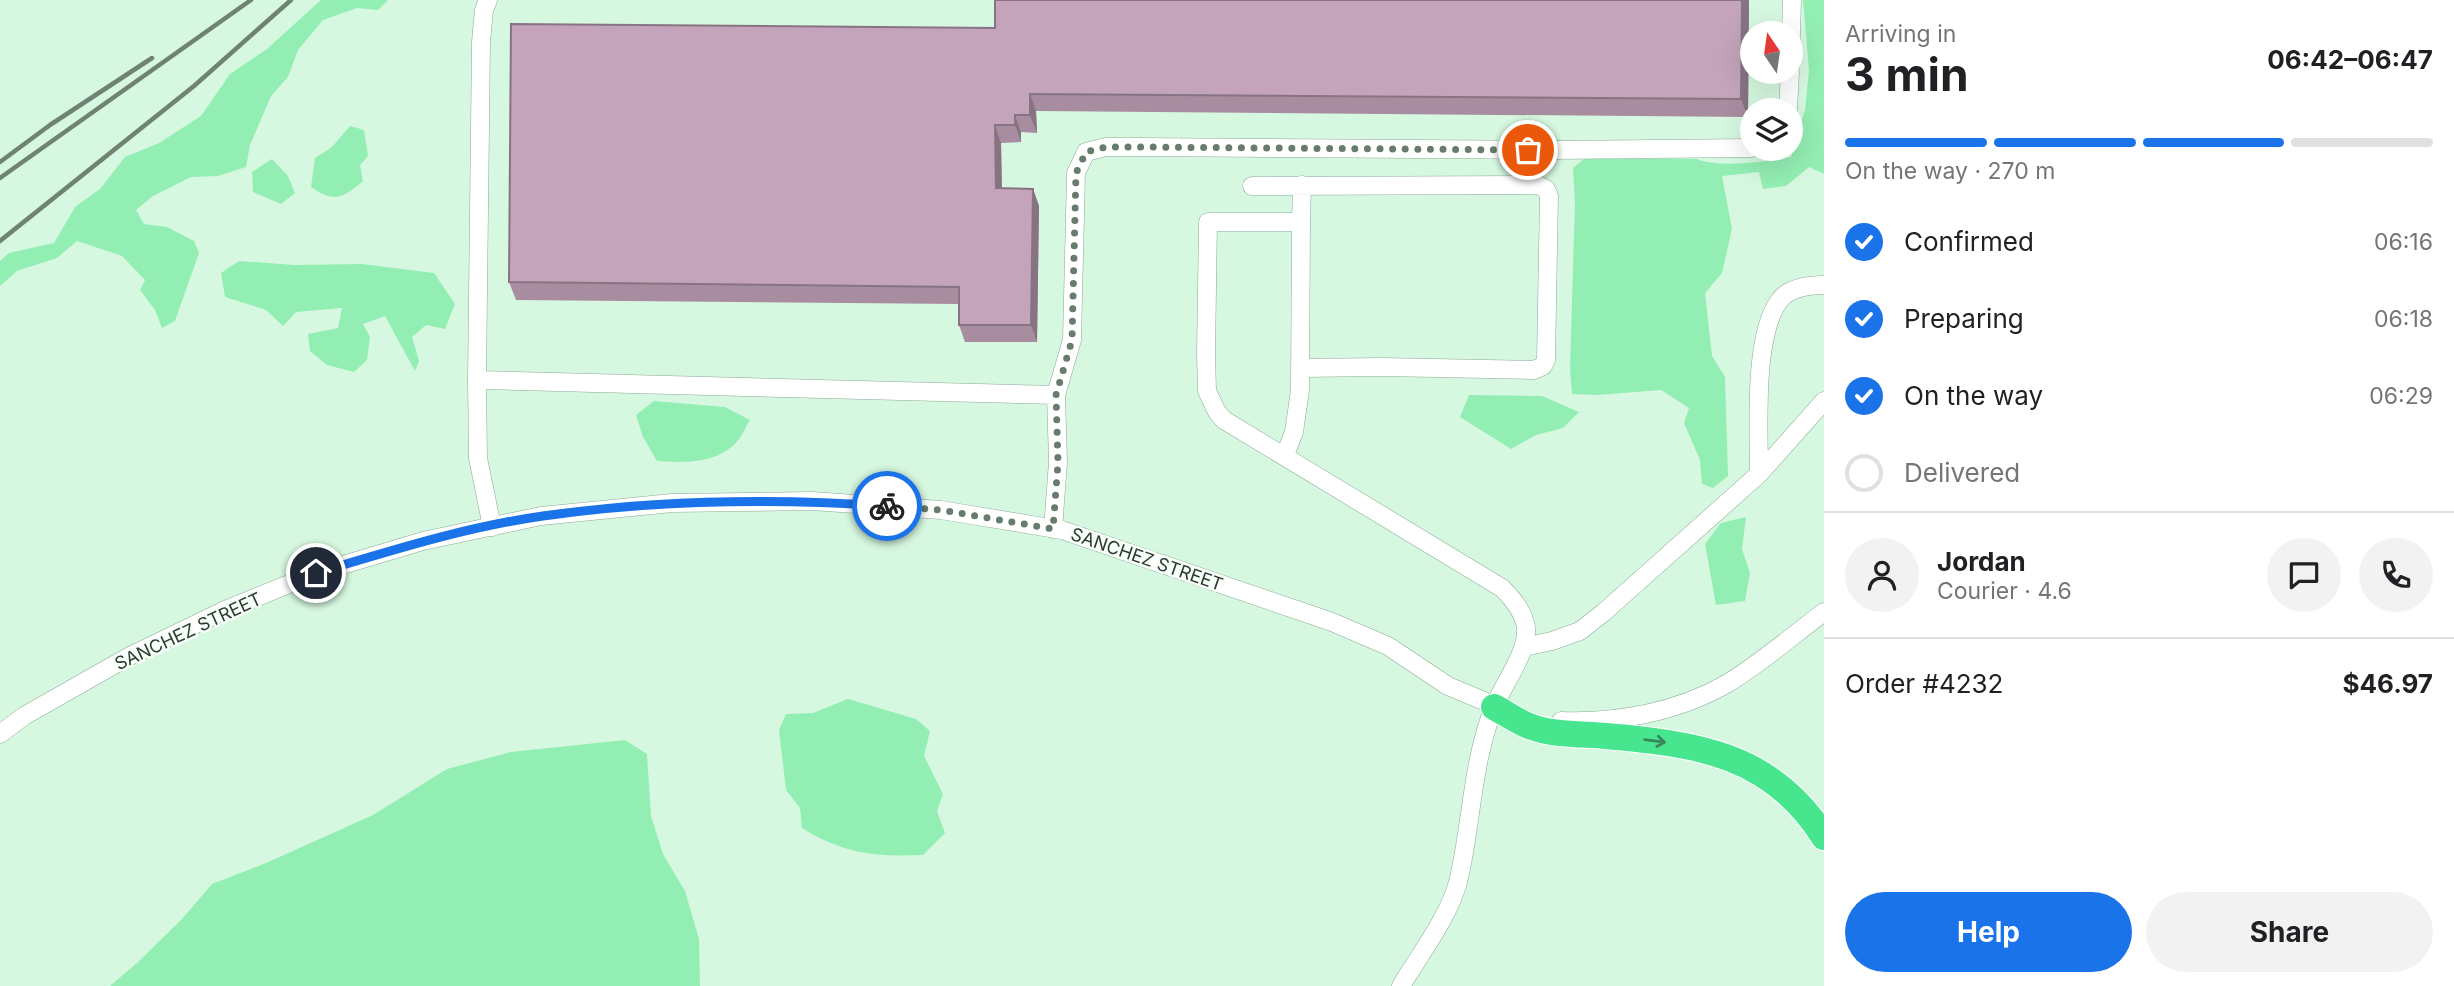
<!DOCTYPE html>
<meta charset="utf-8">
<style>
:root{--surface:#fff;--page:#f2f2f2;--text:#202124;--muted:#757577;--line:#e0e0e0;--accent:#1a73e8}
body{margin:0;font-family:Inter,sans-serif;background:var(--page);color:var(--text);height:100vh;display:flex;flex-direction:column;font-size:26px;white-space:nowrap}
*{box-sizing:border-box;margin:0}
p{font-size:23px;color:var(--muted)}
.icon{flex:none;width:38px;height:38px;fill:none;stroke:currentColor;stroke-width:2;stroke-linecap:round;stroke-linejoin:round}
.map{position:relative;flex:1;overflow:hidden}
.sheet{display:flex;flex-direction:column;background:var(--surface);width:630px}
.sheet>*{flex:none}
.needle{width:46px;rotate:347deg}
.controls{position:absolute;left:1740px;top:21px;display:grid;gap:14px}
.controls a{display:grid;place-items:center;width:63px;height:63px;border-radius:50%;background:var(--surface);box-shadow:0 7px 28px #0002;font-size:35px}
.pin{position:absolute;display:grid;place-items:center;width:60px;height:60px;color:#fff;margin:-30px;border:4px solid #fff;border-radius:50%;box-shadow:0 2px 7px #0007}
.courier{position:absolute;display:grid;place-items:center;width:70px;height:70px;margin:-35px;border:5px solid #1a73e8;border-radius:50%;background:#fff;color:#222;box-shadow:0 2px 9px #0007}
.head em{font-style:normal;font-weight:700}
.head div{display:flex;flex-direction:column-reverse}
.head{display:flex;align-items:center;justify-content:space-between;height:119px;padding:0 21px}
h1{font-size:46px;font-weight:700;line-height:52px}
.bar{display:grid;grid-template-columns:repeat(4,1fr);gap:10px 7px;align-content:center;height:84px;padding:0 21px}
.bar i{height:9px;border-radius:5px;background:var(--line)}
.bar .selected{background:var(--accent)}
.bar p{grid-column:span 4}
.line{display:flex;align-items:center;gap:18px;padding:0 21px;border-top:2px solid var(--line)}
.line div{flex:1}
.round{display:grid;place-items:center;flex:none;width:74px;height:74px;border-radius:37px;background:var(--page)}
ol{padding:0 21px;list-style:none}
li{display:flex;align-items:center;gap:21px;height:77px}
li p{margin-inline-start:auto}
li .icon{padding:7px;border-radius:50%;background:var(--accent);color:#fff;stroke-width:4}
li:last-child{color:var(--muted)}
li i{width:38px;height:38px;border:4px solid var(--line);border-radius:50%}
.cta{display:flex;gap:14px;margin-top:auto;padding:14px 21px}
.cta a{flex:1;height:80px;border-radius:42px;background:var(--accent);color:#fff;font-size:28px;font-weight:700;line-height:80px;text-align:center}
.cta a+a{background:var(--page);color:var(--text)}
main{display:flex;flex:1;min-height:0}
.map>svg:first-child{display:block}
.green{fill:#93eeb3}
.lines{fill:none;stroke-linecap:round;stroke-linejoin:round}
.minor-casing{stroke:#8aaa94;stroke-width:19}
.highway-casing{stroke:#fff;stroke-width:28}
.minor{stroke:#fff;stroke-width:18}
.highway{stroke:#48e58f;stroke-width:26}
.rail{stroke:#6e8374;stroke-width:4.5}
.wall{fill:#a88da0}
.shaded-wall{fill:#887382}
.building{fill:#c3a4ba;stroke:#887382;stroke-width:2}
.oneway{stroke:#39875b}
.done{stroke:#687c6e;stroke-width:7;stroke-dasharray:0 12.6}
.route{stroke:#1a73e8;stroke-width:9}
.labels{text-anchor:middle;dominant-baseline:central;stroke-width:5;stroke-linejoin:round;paint-order:stroke}
.street-label{font-size:18px;fill:#2d3a31;stroke:#f7fdf8}
</style>
<main>
<div class="map">
<svg width="1824" height="986" viewBox="0 0 1824 986">
<rect width="100%" height="100%" fill="#d6f8e0"/>
<path class="green" d="M 321,0 L 388,0 L 378,10 L 357,8 L 323,20 L 298,50 L 288,77 L 271,96 L 250,145 L 246,167 L 218,176 L 191,177 L 153,196 L 136,210 L 144,224 L 167,227 L 194,241 L 199,253 L 175,321 L 162,328 L 155,310 L 140,290 L 145,280 L 122,256 L 77,241 L 57,258 L 17,271 L 0,286 L 0,261 L 9,253 L 54,243 L 75,207 L 100,189 L 125,157 L 159,143 L 201,116 L 230,74 L 267,49 Z
M 1803,0 L 1824,0 L 1824,174 L 1809,167 L 1786,186 L 1763,189 L 1759,172 L 1722,176 L 1732,229 L 1722,273 L 1705,293 L 1712,356 L 1725,377 L 1728,476 L 1713,488 L 1702,484 L 1700,460 L 1684,423 L 1689,408 L 1661,390 L 1597,395 L 1572,394 L 1570,369 L 1575,202 L 1573,168 L 1584,159 L 1697,159 C 1717,168 1768,162 1791,157 L 1805,110 L 1809,70 Z
M 350,126 L 364,130 L 368,156 L 360,165 L 363,181 C 344,198 333,203 311,187 L 315,158 L 332,147 Z
M 272,159 L 288,176 L 295,193 L 281,204 L 253,192 L 252,172 Z
M 239,261 L 294,265 L 362,264 L 434,273 L 455,304 L 445,329 L 426,325 L 412,337 L 419,361 L 415,371 L 385,316 L 363,324 L 370,337 L 367,360 L 354,372 L 327,365 L 310,351 L 308,334 L 338,328 L 342,308 L 296,312 L 283,326 L 266,310 L 225,297 L 221,273 Z
M 1469,395 L 1542,396 L 1579,412 L 1563,428 L 1536,435 L 1511,449 L 1460,417 Z
M 654,401 L 725,407 L 750,420 C 746,426 743,434 739,439 C 720,464 684,463 657,461 L 643,437 L 636,415 Z
M 1746,517 L 1742,549 L 1750,573 L 1745,601 L 1716,605 L 1705,544 L 1721,523 Z
M 848,699 L 916,719 L 930,731 L 924,756 L 943,794 L 937,811 L 945,833 L 923,855 C 875,857 844,854 802,828 L 800,808 L 786,790 L 779,730 L 786,714 L 813,713 Z
M 625,740 L 647,754 L 651,816 L 663,854 L 685,891 L 699,939 L 700,986 L 110,986 L 137,963 L 182,919 L 212,884 L 266,863 L 373,815 L 447,769 L 511,752 Z"/>
<g class="lines">
<g class="minor-casing">
<path id="minor" d="M 1790,67 L 1792,0
M 1788,110 L 1790,72
M 1252,186 L 1538,185 L 1546,189 L 1549,196 L 1546,360 L 1543,366 L 1534,370 L 1382,367 L 1300,368
M 1301,222 L 1302,185
M 477,380 L 481,42 L 484,10 L 488,0
M 1056,395 L 1072,340 L 1076,173 L 1086,152 L 1106,147 L 1138,147 L 1555,150 L 1752,148
M 1285,455 L 1294,432 L 1300,390 L 1301,222 L 1208,222 L 1206,354 L 1207,391 L 1217,412 L 1224,420 L 1502,588 C 1513,599 1524,612 1526,628 C 1528,653 1503,684 1494,707 C 1472,762 1472,821 1459,878 C 1451,914 1420,954 1401,986
M 1759,474 C 1759,429 1753,337 1779,301 C 1788,288 1809,285 1824,285
M 492,527 L 478,458 L 477,380 L 1056,395 L 1058,462 L 1053,529
M 1524,647 L 1552,641 L 1580,631 L 1603,613 L 1759,474 L 1824,401
M 1561,721 C 1618,723 1678,712 1728,683 C 1761,663 1792,636 1824,612
M 0,734 L 24,716 L 128,657 L 225,610 L 316,573 L 423,541 L 541,516 L 672,503 L 812,501 L 941,510 L 1062,530 L 1332,622 L 1388,646 L 1448,686 L 1503,709"/>
</g>
<g class="highway-casing">
<path id="highway" d="M 1494,707 C 1506,713 1519,723 1532,727 C 1552,735 1584,734 1606,736 C 1697,744 1772,754 1824,837"/>
</g>
<use href="#minor" class="minor"/>
<use href="#highway" class="highway"/>
<path class="rail" d="M 0,162 L 50,125 L 152,58
M 0,178 L 251,0
M 0,241 L 194,86 L 291,0"/>
</g>
<path class="wall" d="M 995,0 L 1749,0 L 1748,117 L 1036,111 L 1037,133 L 1021,132 L 1021,142 L 1001,143 L 1002,188 L 1033,189 L 1039,206 L 1037,342 L 965,342 L 959,325 L 959,304 L 516,300 L 509,282 L 995,28 Z"/>
<path class="shaded-wall" d="M 1742,0 L 1749,0 L 1748,117 L 1741,99 Z
M 1030,94 L 1036,111 L 1037,133 L 1030,115 Z
M 1015,115 L 1021,132 L 1021,142 L 1015,125 Z
M 995,125 L 1001,143 L 1002,206 L 996,188 Z
M 1033,189 L 1039,206 L 1037,342 L 1031,325 Z"/>
<path class="building" d="M 995,0 L 1742,0 L 1741,99 L 1030,94 L 1030,115 L 1015,115 L 1015,125 L 995,125 L 996,188 L 1033,189 L 1031,325 L 959,325 L 959,287 L 509,282 L 511,24 L 995,28 Z"/>
<defs><path id="oneway-shaft" d="M-6 0H5M1.5-3L5.5 0L1.5 3" fill="none" stroke-width="1.6" stroke-linecap="round" stroke-linejoin="round" transform="scale(1.75)"/></defs>
<use class="oneway" href="#oneway-shaft" transform="translate(1655 741) rotate(8)"/>
<g class="lines">
<path class="done" d="M 887,506 L 941,510 L 1053,529 L 1058,463 L 1056,395 L 1072,340 L 1076,173 L 1086,152 L 1106,147 L 1138,147 L 1528,150"/>
<path class="route" d="M 316,573 C 390,551 465,527 543,516 C 656,500 773,498 887,506"/>
</g>
<g class="labels">
<g class="street-label">
<text transform="translate(1147 559) rotate(19)">SANCHEZ STREET</text>
<text transform="translate(188 631) rotate(-25)">SANCHEZ STREET</text>
</g>
</g>
</svg>
<div class="controls">
<a><svg class="needle" viewBox="-14 -14 28 28"><path d="M0-13l5 13h-10z" fill="#e53935"/><path d="M0 13l5-13h-10z" fill="#757577"/></svg></a>
<a><svg class="icon" aria-label="layers" viewBox="0 0 24 24"><path d="M12 4l9 5-9 5-9-5zM3 14l9 5 9-5"/></svg></a>
</div>
<div class="pin" style="left:1528px;top:150px;background:#ea580c"><svg class="icon" aria-label="bag" viewBox="0 0 24 24"><path d="M5 8h14l-1 12H6zM9 8a3 3 0 0 1 6 0"/></svg></div>
<div class="pin" style="left:316px;top:573px;background:#1f2937"><svg class="icon" aria-label="home" viewBox="0 0 24 24"><path d="M3 11l9-7 9 7M6 9v11h12V9"/></svg></div>
<div class="courier" style="left:887px;top:506px"><svg class="icon" aria-label="bike" viewBox="0 0 24 24"><circle cx="6" cy="16" r="4"/><circle cx="18" cy="16" r="4"/><path d="M6 16l4-8h5l3 8M10 8l3 8H6M13 5h3"/></svg></div>
</div>
<section class="sheet">
<div class="head"><div><h1>3 min</h1><p>Arriving in</p></div><em>06:42–06:47</em></div>
<div class="bar"><i class="selected"></i><i class="selected"></i><i class="selected"></i><i></i><p>On the way · 270 m</p></div>
<ol>
<li><svg class="icon" aria-label="check" viewBox="0 0 24 24"><path d="M5 12l5 5 9-10"/></svg>Confirmed<p>06:16</p></li>
<li><svg class="icon" aria-label="check" viewBox="0 0 24 24"><path d="M5 12l5 5 9-10"/></svg>Preparing<p>06:18</p></li>
<li><svg class="icon" aria-label="check" viewBox="0 0 24 24"><path d="M5 12l5 5 9-10"/></svg>On the way<p>06:29</p></li>
<li><i></i>Delivered</li>
</ol>
<div class="line" style="height:126px"><a class="round"><svg class="icon" aria-label="person" viewBox="0 0 24 24"><circle cx="12" cy="8" r="4"/><path d="M4 21q1-7 8-7t8 7"/></svg></a><div><b>Jordan</b><p>Courier · 4.6</p></div><a class="round"><svg class="icon" aria-label="chat" viewBox="0 0 24 24"><path d="M4 5h16v11H9l-5 4z"/></svg></a><a class="round"><svg class="icon" aria-label="phone" viewBox="0 0 24 24"><path d="M5 4h4l2 5-3 2q2 4 5 5l2-3 5 2v4C11 20 4 13 5 4z"/></svg></a></div>
<div class="line" style="height:91px"><div>Order #4232</div><b>$46.97</b></div>
<div class="cta"><a>Help</a><a>Share</a></div>
</section>
</main>
